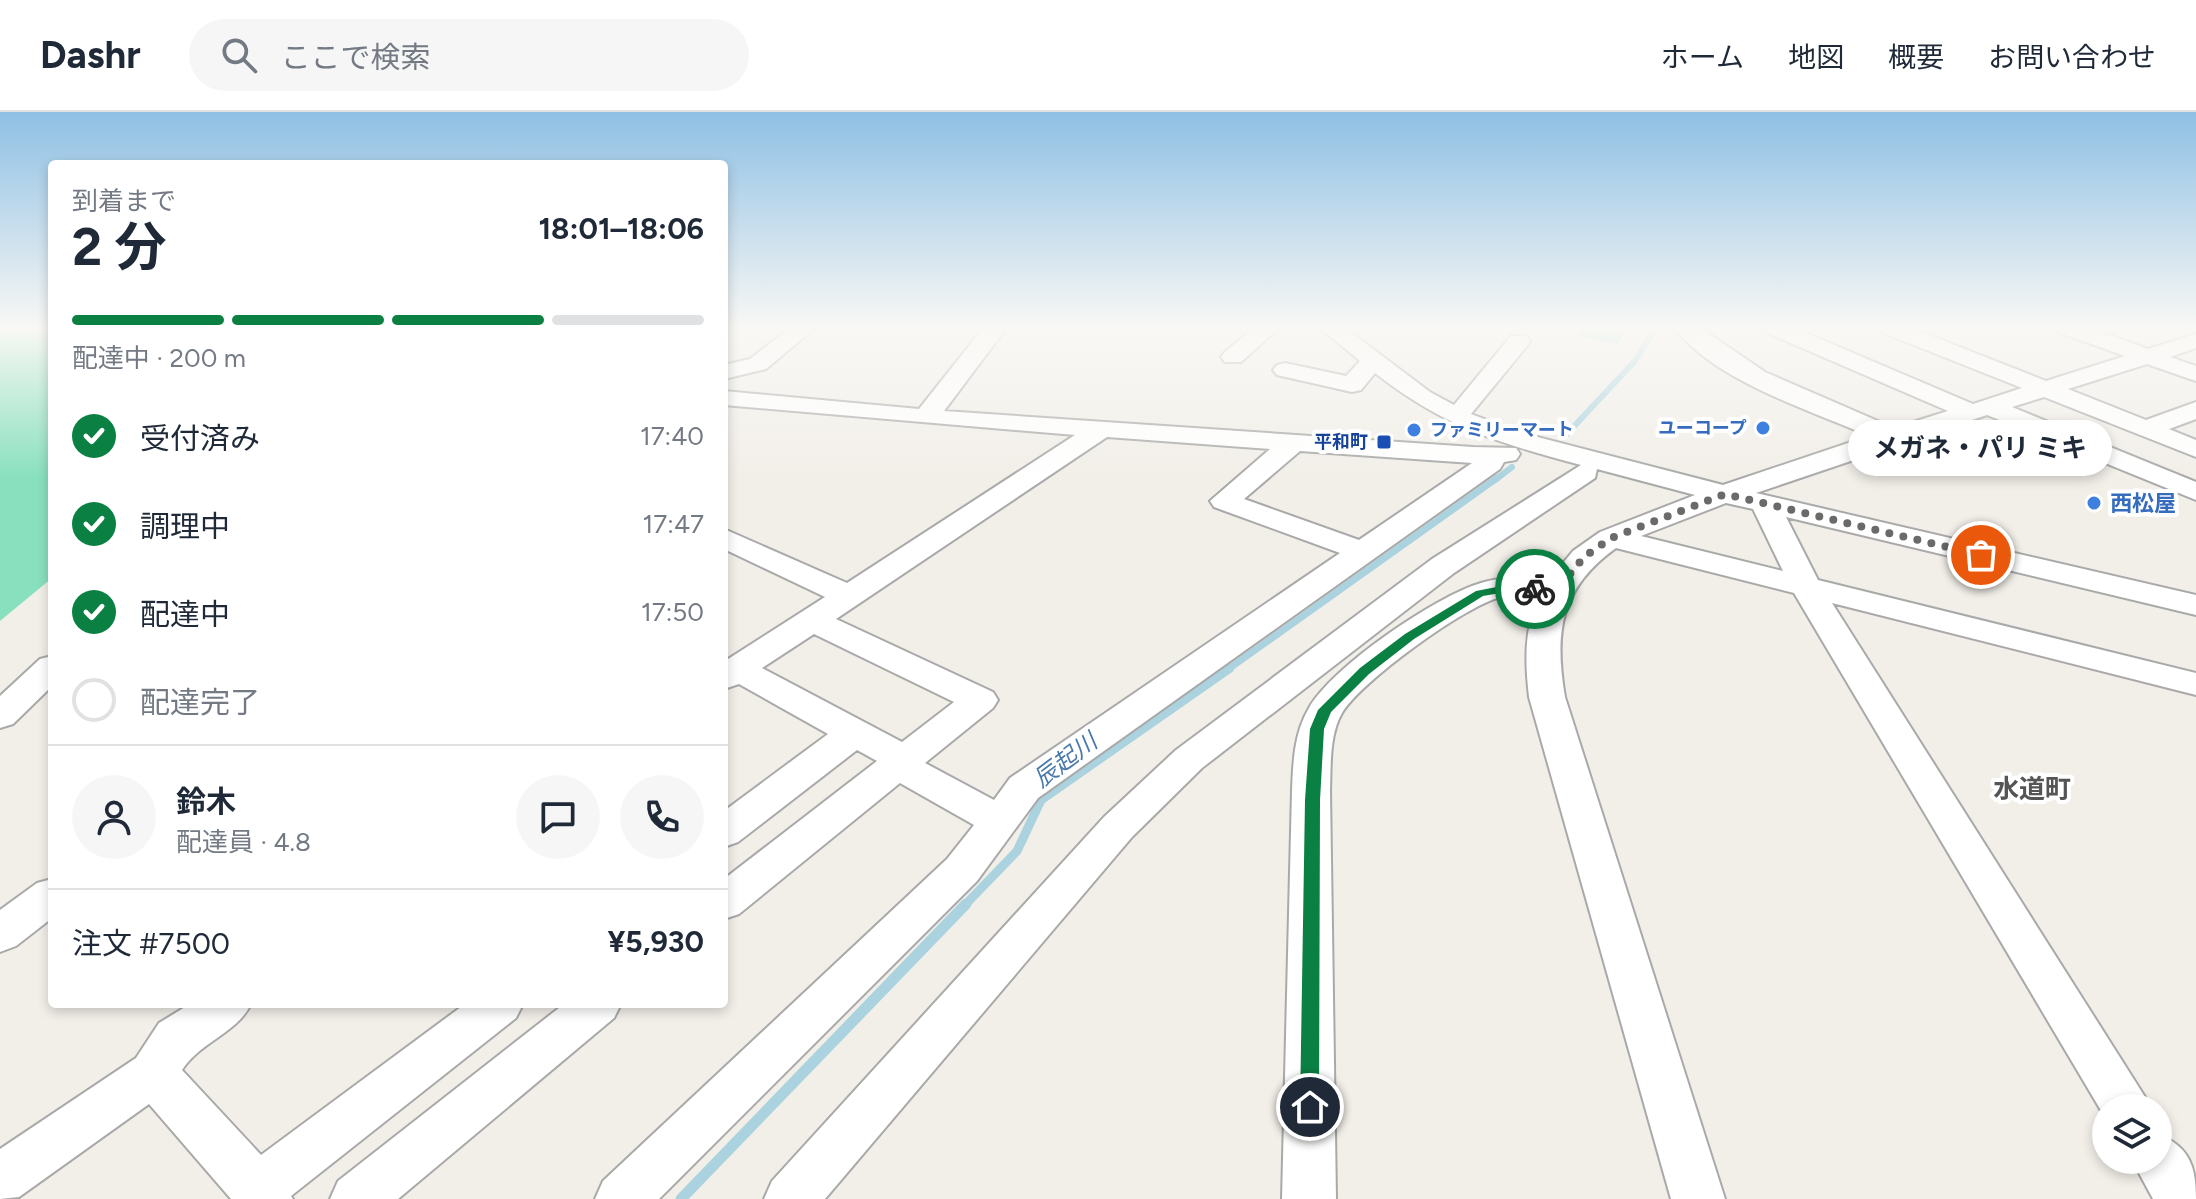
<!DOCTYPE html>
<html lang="ja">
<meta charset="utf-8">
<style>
:root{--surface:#fff;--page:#f6f6f7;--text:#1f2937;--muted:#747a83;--line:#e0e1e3;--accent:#0b8043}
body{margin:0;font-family:Figtree,"Noto Sans JP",sans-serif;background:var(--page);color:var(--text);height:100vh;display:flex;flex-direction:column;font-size:30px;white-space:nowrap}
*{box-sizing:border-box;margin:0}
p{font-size:26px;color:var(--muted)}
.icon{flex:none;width:44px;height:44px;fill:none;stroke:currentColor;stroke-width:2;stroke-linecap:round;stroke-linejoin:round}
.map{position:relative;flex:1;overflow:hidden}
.panel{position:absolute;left:48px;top:48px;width:680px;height:848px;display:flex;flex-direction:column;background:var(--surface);border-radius:8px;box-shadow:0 4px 12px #0003}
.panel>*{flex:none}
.controls{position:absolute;left:2092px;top:982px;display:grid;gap:16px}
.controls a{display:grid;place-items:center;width:80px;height:80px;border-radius:50%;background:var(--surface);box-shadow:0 4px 12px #0003;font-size:40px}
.pin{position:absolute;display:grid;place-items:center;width:68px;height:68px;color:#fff;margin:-34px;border:4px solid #fff;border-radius:50%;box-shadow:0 2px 8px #0007}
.courier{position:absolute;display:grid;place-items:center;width:80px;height:80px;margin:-40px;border:6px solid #0b8043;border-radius:50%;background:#fff;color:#222;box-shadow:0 2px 10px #0007}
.bubble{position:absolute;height:56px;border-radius:28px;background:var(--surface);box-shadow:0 4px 12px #0003;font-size:26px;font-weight:700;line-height:56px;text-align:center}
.overview em{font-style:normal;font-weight:700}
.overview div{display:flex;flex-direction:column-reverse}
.overview{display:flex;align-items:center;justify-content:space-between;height:136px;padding:0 24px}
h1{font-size:52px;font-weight:700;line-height:60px}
.bar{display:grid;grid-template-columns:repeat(4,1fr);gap:12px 8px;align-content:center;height:96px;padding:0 24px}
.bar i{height:10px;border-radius:6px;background:var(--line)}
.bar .current{background:var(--accent)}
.bar p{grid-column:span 4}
.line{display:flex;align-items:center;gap:20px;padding:0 24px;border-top:2px solid var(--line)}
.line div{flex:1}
.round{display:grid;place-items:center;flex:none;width:84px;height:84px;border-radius:42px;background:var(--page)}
ol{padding:0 24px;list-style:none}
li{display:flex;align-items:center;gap:24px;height:88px}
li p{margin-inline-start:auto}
li .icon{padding:8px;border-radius:50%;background:var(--accent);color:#fff;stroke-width:4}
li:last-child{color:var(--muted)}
li i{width:44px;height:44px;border:4px solid var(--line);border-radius:50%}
header{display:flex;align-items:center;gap:48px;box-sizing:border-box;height:112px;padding:0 40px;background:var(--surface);border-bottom:2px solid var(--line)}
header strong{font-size:38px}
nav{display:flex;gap:44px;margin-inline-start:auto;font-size:28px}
.search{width:560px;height:72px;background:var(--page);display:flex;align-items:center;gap:20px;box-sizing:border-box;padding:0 28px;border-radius:44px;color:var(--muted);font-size:30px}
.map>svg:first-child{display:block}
.pitch{fill:#88e0be}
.water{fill:#aad3df}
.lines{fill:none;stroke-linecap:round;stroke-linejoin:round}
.stream-far3{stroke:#aad3df;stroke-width:6}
.stream-far2{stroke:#aad3df;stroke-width:7}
.stream-far1{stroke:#aad3df;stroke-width:9}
.stream{stroke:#aad3df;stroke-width:11}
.minor-casing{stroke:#a9a9a9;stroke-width:4}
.minor{fill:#fff;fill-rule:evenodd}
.route{fill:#0b8043}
.done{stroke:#6b6a68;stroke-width:8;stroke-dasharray:0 14.4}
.shop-dot{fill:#3f7fe0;stroke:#fff;stroke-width:3}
.transit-dot{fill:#1a4fb4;stroke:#fff;stroke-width:3}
.labels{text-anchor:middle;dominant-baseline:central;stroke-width:8;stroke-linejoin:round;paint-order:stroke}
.far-shop-label{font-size:18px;font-weight:bold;fill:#366cbe;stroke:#fff;text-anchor:end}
.far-transit-label{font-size:18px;font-weight:bold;fill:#164399;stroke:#fff;text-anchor:end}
.shop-label{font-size:22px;font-weight:bold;fill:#366cbe;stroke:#fff;text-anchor:start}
.water-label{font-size:24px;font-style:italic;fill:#4a7aab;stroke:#fff}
.quarter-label{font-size:26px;font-weight:bold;fill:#555;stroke:#fff}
</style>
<header>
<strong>Dashr</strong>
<div class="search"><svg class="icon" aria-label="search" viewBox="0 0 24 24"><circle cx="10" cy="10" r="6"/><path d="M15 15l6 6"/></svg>ここで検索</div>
<nav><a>ホーム</a><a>地図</a><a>概要</a><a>お問い合わせ</a></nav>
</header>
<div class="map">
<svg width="2196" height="1087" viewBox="0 0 2196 1087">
<rect width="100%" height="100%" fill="#f2efe9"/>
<path class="pitch" d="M 0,215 L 52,215 L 52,466 L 0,509 Z"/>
<path class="water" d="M 1584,215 L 1630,215 L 1617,232 L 1578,224 Z"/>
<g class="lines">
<path class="stream-far3" d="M 1564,325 L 1635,249 L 1656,215
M 1495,368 L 1512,355"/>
<path class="stream-far2" d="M 1227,558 L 1497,366"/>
<path class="stream-far1" d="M 964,794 L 1017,739 L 1041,688 L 1230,556"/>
<path class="stream" d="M 681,1087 L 966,792"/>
<g class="minor-casing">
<path id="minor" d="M 724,215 L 737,215 L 724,223 Z
M 791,215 L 816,215 L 766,257 L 724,267 L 724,253 L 750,247 Z
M 984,215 L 1007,215 L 944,299 L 1473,335 L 1516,336 L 1520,342 L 1516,348 L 1504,350 L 1500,357 L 1038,686 L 977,769 L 659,1087 L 595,1087 L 603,1069 L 947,747 L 974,713 L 900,671 L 739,802 L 724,807 L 724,767 L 877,649 L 857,638 L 738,730 L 724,735 L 724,699 L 828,622 L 739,572 L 724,577 L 725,549 L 825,485 L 724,437 L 724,417 L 847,471 L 1075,323 L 724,293 L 724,279 L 919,297 ZM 1107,325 L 1270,337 L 1210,389 L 1214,395 L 1340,441 L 1010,666 L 994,688 L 925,651 L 993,596 L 998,588 L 993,580 L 836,507 ZM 1300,339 L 1472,351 L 1359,428 L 1244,387 ZM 814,522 L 954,590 L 902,630 L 762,556 Z
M 1255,215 L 1280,215 L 1241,250 L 1225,250 L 1221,245 L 1225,240 Z
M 1319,215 L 1344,215 L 1430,280 L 1454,293 L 1511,224 L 1527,224 L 1530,229 L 1527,234 L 1471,302 L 1522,321 L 1723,373 L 1869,324 C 1810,298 1714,269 1674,215 L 1699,215 L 1765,260 L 1894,316 L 1948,299 L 1765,220 L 1762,215 L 1792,215 L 1973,292 L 2022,276 L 1881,220 L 1878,215 L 1909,215 L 2046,269 L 2125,244 L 2058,220 L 2055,215 L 2088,215 L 2148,237 L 2196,222 L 2196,236 L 2170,245 L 2196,254 L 2196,269 L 2147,252 L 2068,277 L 2146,308 L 2196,290 L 2196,307 L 2169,317 L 2196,328 L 2196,345 L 2044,285 L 2012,295 L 2196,370 L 2196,388 L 1987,303 L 1756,381 L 2196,483 L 2196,503 L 1786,405 L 1818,468 L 2196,561 L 2196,583 L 1832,491 L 2152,996 L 2106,996 L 2106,1007 L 1794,481 L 1616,436 C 1560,476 1554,520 1565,585 L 1725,1087 L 1671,1087 L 1529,585 C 1525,550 1524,519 1538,486 C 1526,485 1513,483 1501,485 C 1466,493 1360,570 1342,601 C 1329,623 1331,655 1330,679 L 1336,1087 L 1282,1087 L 1292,679 C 1293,651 1294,621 1309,596 C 1332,555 1436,484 1481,471 C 1504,464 1526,466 1549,468 L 1573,439 L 1600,420 L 1695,383 L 1597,357 L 1595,366 L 1454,461 L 1202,656 L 1132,725 L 825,1087 L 764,1087 L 772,1069 L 1104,705 L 1176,638 L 1432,447 L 1581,353 C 1498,331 1444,315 1375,261 L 1361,278 L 1352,280 L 1277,263 L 1273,258 L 1277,253 L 1285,251 L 1346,264 L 1360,249 ZM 1726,391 L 1753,397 L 1783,459 L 1641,424 Z
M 52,544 L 52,574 L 13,612 L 0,616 L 0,584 L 40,547 Z
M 52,767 L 52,806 L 16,834 L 0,840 L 0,798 L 37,771 Z
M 190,892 L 251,892 C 237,921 200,930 182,958 L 261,1043 L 465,892 L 523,892 L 516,906 L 291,1084 L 293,1087 L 231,1087 L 149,992 L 19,1085 L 0,1087 L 0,1037 L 136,946 L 159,911 Z
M 564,892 L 621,892 L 614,906 L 398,1087 L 330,1087 L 338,1069 Z
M 2158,1022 C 2190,1035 2196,1055 2196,1087 L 2153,1087 L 2132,1048 L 2158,1048 Z"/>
</g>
<use href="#minor" class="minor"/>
</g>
<linearGradient id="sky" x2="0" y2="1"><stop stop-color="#8fc0e4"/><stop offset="0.59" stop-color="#f9f8f5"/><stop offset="1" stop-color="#f9f8f5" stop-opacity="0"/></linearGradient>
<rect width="2196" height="367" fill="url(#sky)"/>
<path class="route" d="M 1512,472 L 1541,477 L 1535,480 L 1512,479 L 1483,484 L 1414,527 L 1369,562 L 1331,600 L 1324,617 L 1320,688 L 1319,995 L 1310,1004 L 1303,1001 L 1300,995 L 1305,688 L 1310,617 L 1318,598 L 1360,556 L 1405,522 L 1476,479 Z"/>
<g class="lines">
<path class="done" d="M 1535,477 L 1557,478 L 1584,445 L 1611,426 L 1725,382 L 1981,443"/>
</g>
<g class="shop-dot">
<circle cx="1763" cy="316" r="8"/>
<circle cx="1414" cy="318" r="8"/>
<circle cx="2094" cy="391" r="8"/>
</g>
<rect class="transit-dot" x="1376" y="322" width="16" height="16" rx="4"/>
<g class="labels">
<g class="far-shop-label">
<text x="1747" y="316">ユーコープ</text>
<text x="1430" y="318" text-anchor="start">ファミリーマート</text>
</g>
<g class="far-transit-label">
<text x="1368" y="330">平和町</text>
</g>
<g class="shop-label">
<text x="2110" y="391">西松屋</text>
</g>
<g class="water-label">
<text transform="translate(1065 648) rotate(-37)">辰起川</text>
</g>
<g class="quarter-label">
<text x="2032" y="677">水道町</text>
</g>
</g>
</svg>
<div class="controls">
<a><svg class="icon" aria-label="layers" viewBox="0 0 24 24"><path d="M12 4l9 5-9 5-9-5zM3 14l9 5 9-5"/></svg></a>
</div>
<div class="pin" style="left:1981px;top:443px;background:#ea580c"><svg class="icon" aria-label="bag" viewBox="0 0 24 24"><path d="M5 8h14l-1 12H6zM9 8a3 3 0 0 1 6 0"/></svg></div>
<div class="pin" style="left:1310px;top:995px;background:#1f2937"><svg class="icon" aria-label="home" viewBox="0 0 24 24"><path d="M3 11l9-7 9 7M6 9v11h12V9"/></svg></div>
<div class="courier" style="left:1535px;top:477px"><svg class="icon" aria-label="bike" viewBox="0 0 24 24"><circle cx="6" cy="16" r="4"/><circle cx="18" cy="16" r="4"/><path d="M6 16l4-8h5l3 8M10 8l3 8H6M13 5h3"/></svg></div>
<div class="bubble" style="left:1848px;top:308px;width:264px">メガネ・パリ ミキ</div>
<section class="panel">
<div class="overview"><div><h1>2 分</h1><p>到着まで</p></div><em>18:01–18:06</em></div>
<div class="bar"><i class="current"></i><i class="current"></i><i class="current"></i><i></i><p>配達中 · 200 m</p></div>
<ol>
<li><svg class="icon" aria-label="check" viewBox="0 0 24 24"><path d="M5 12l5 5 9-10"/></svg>受付済み<p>17:40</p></li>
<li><svg class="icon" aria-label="check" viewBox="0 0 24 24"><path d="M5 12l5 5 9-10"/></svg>調理中<p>17:47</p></li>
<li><svg class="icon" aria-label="check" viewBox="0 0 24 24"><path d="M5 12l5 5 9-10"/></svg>配達中<p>17:50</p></li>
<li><i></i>配達完了</li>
</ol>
<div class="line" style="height:144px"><a class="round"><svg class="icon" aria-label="person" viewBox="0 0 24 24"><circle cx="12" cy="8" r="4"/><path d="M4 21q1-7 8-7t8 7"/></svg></a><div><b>鈴木</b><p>配達員 · 4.8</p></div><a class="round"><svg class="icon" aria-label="chat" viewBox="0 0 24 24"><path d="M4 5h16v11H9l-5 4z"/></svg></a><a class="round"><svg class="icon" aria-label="phone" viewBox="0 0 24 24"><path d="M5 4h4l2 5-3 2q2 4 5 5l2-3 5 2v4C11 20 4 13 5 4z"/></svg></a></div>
<div class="line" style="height:104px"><div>注文 #7500</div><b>¥5,930</b></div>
</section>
</div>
